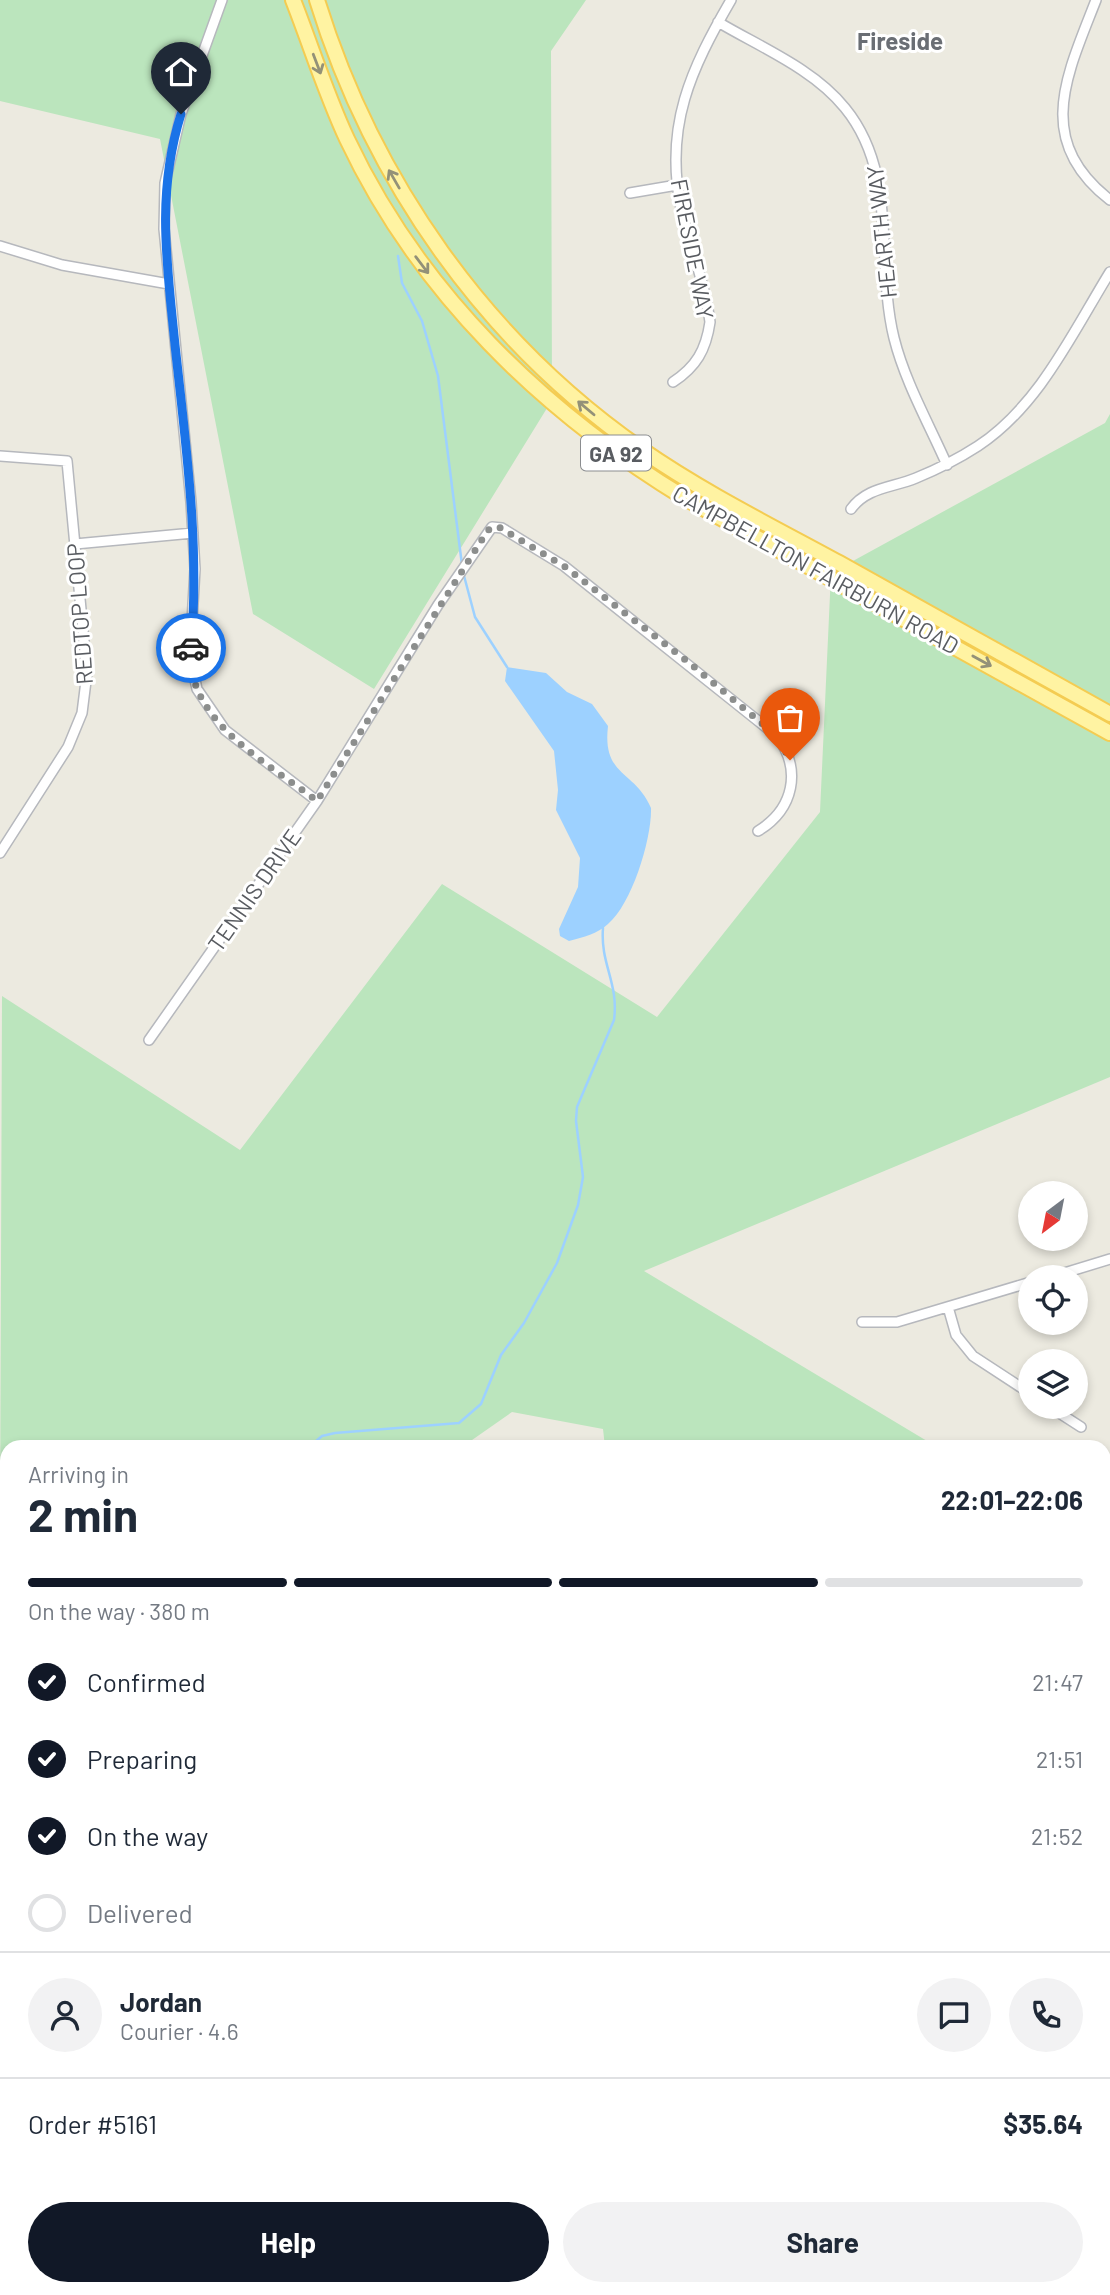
<!DOCTYPE html>
<meta charset="utf-8">
<style>
:root{--surface:#fff;--page:#f2f2f3;--text:#1f2937;--muted:#747a83;--line:#e0e1e3;--accent:#111827}
body{margin:0;font-family:Barlow,sans-serif;background:var(--page);color:var(--text);height:100vh;display:flex;flex-direction:column;font-size:26px;white-space:nowrap}
*{box-sizing:border-box;margin:0}
p{font-size:23px;color:var(--muted)}
.icon{flex:none;width:38px;height:38px;fill:none;stroke:currentColor;stroke-width:2;stroke-linecap:round;stroke-linejoin:round}
.map{position:relative;flex:1;overflow:hidden}
.sheet{position:absolute;left:0px;top:1440px;width:1111px;height:856px;display:flex;flex-direction:column;background:var(--surface);border-radius:21px 21px 0 0;box-shadow:0 4px 10px #0003}
.sheet>*{flex:none}
.needle{width:46px;rotate:212deg}
.tools{position:absolute;left:1018px;top:1181px;display:grid;gap:14px}
.tools a{display:grid;place-items:center;width:70px;height:70px;border-radius:50%;background:var(--surface);box-shadow:0 4px 10px #0003;font-size:35px}
.pin{position:absolute;display:grid;place-items:center;width:60px;height:60px;color:#fff;margin:-72px -30px;border-radius:50% 50% 50% 0;rotate:-45deg;box-shadow:0 0 7px #0007}
.pin .icon{rotate:45deg}
.courier{position:absolute;display:grid;place-items:center;width:70px;height:70px;margin:-35px;border:5px solid #1a73e8;border-radius:50%;background:#fff;color:#222;box-shadow:0 2px 9px #0007}
.head em{font-style:normal;font-weight:700}
.head div{display:flex;flex-direction:column-reverse}
.head{display:flex;align-items:center;justify-content:space-between;height:119px;padding:0 28px}
h1{font-size:46px;font-weight:700;line-height:52px}
.bar{display:grid;grid-template-columns:repeat(4,1fr);gap:10px 7px;align-content:center;height:84px;padding:0 28px}
.bar i{height:9px;border-radius:5px;background:var(--line)}
.bar .current{background:var(--accent)}
.bar p{grid-column:span 4}
.line{display:flex;align-items:center;gap:18px;padding:0 28px;border-top:2px solid var(--line)}
.line div{flex:1}
.round{display:grid;place-items:center;flex:none;width:74px;height:74px;border-radius:37px;background:var(--page)}
ol{padding:0 28px;list-style:none}
li{display:flex;align-items:center;gap:21px;height:77px}
li p{margin-inline-start:auto}
li .icon{padding:7px;border-radius:50%;background:var(--accent);color:#fff;stroke-width:4}
li:last-child{color:var(--muted)}
li i{width:38px;height:38px;border:4px solid var(--line);border-radius:50%}
.primary-button{display:flex;gap:14px;margin-top:auto;padding:14px 28px}
.primary-button a{flex:1;height:80px;border-radius:42px;background:var(--accent);color:#fff;font-size:28px;font-weight:700;line-height:80px;text-align:center}
.primary-button a+a{background:var(--page);color:var(--text)}
.map>svg:first-child{display:block}
.green{fill:#bbe5bd}
.water{fill:#9dd1ff}
.lines{fill:none;stroke-linecap:round;stroke-linejoin:round}
.stream{stroke:#9dd1ff;stroke-width:2.5}
.street-casing{stroke:#b6b8bd;stroke-width:12}
.primary-casing{stroke:#f4cc52;stroke-width:18}
.street{stroke:#fff;stroke-width:9}
.primary{stroke:#fff3a2;stroke-width:14}
.oneway{stroke:#939178}
.done{stroke:#8c8e8d;stroke-width:7;stroke-dasharray:0 12.6}
.route{stroke:#1a73e8;stroke-width:9}
.labels{text-anchor:middle;dominant-baseline:central;stroke-width:6;stroke-linejoin:round;paint-order:stroke}
.shield{fill:#fff;stroke:#8b8d90;stroke-width:2}
.shield-label{font-size:21px;font-weight:bold;fill:#595c61}
.street-label{font-size:23px;fill:#595c61;stroke:#fff}
.neighbourhood-label{font-size:24px;font-weight:bold;fill:#6a6e74;stroke:#fff}
</style>
<div class="map">
<svg width="1110" height="2295" viewBox="0 0 1110 2295">
<rect width="100%" height="100%" fill="#eceae0"/>
<path class="green" d="M 0,0 L 586,0 L 551,51 L 552,400 L 374,689 L 253,614 L 160,139 L 0,101 Z
M 1110,414 L 1110,1077 L 644,1271 L 937,1447 L 605,1447 L 603,1429 L 512,1412 L 462,1447 L 7,1447 L 7,1539 L 0,1537 L 2,996 L 240,1150 L 442,884 L 657,1017 L 820,812 L 831,573 L 1105,423 Z
M 1110,1539 L 1110,1681 L 1104,1682 L 1104,1541 Z
M 1104,1857 L 1110,1863 L 1110,2295 L 1018,2295 L 1006,2289 L 1104,2289 Z"/>
<path class="water" d="M 507,667 L 546,673 L 567,692 L 592,704 L 608,726 C 602,777 635,770 651,808 C 652,838 632,904 608,924 C 597,934 584,937 569,941 L 560,936 L 559,929 L 578,887 L 580,858 L 556,810 L 558,790 L 554,751 L 505,681 Z"/>
<g class="lines">
<path class="stream" d="M 398,256 L 402,283 L 422,321 L 438,376 L 462,565
M 463,572 L 475,617 L 507,667
M 309,1447 L 322,1436 L 335,1433 L 459,1423 L 481,1404 L 501,1355 L 524,1323 L 557,1263 L 578,1205 L 583,1177 L 576,1121 L 577,1107 L 614,1020 C 619,983 600,964 603,928
M 0,1475 L 7,1475"/>
<g class="street-casing">
<path id="street" d="M 222,0 L 181,114 L 165,183 L 164,229 L 191,502 L 195,569 L 190,656 L 197,689 L 225,730 L 317,801
M 1096,0 C 1067,75 1033,140 1110,200
M 718,22 C 760,47 814,69 845,108 C 899,174 875,261 894,338 C 905,382 929,424 947,465
M 630,193 L 677,185
M 0,246 L 62,265 L 169,284
M 673,382 C 696,367 706,350 710,322 C 705,283 690,246 681,208 C 664,126 691,69 731,0
M 0,456 L 67,461 L 87,673 L 82,713 L 68,747 L 0,853
M 851,509 C 867,487 892,488 916,478 C 938,469 958,459 978,446 C 1039,406 1073,332 1110,272
M 75,544 L 193,533
M 149,1040 L 317,801 L 438,605 L 492,527 L 502,528 L 564,566 L 777,736 C 802,770 794,809 758,831
M 1048,1278 L 1110,1259
M 948,1307 L 956,1335 L 973,1356 L 1031,1394
M 862,1322 L 897,1322 L 1031,1282
M 1050,1407 L 1081,1427
M 0,1601 L 7,1599
M 0,1715 L 7,1738
M 1104,1796 L 1110,1794
M 0,2090 L 6,2112
M 0,2220 L 7,2218
M 505,2289 L 506,2295
M 619,2289 L 621,2295
M 933,2289 L 943,2295
M 732,2293 L 740,2289
M 41,2295 L 49,2289
M 374,2295 L 387,2291"/>
</g>
<g class="primary-casing">
<path id="primary" d="M 293,0 C 311,46 326,94 347,139 C 419,292 542,411 685,498 L 1110,733
M 317,0 C 373,181 485,341 642,450 C 704,493 773,527 839,563 C 929,613 1020,664 1110,714"/>
</g>
<use href="#street" class="street"/>
<use href="#primary" class="primary"/>
</g>
<defs><path id="oneway-shaft" d="M-6 0H5M1.5-3L5.5 0L1.5 3" fill="none" stroke-width="1.6" stroke-linecap="round" stroke-linejoin="round" transform="scale(1.75)"/></defs>
<g class="oneway">
<use href="#oneway-shaft" transform="translate(317 64) rotate(69)"/>
<use href="#oneway-shaft" transform="translate(394 179) rotate(-120)"/>
<use href="#oneway-shaft" transform="translate(422 265) rotate(53)"/>
<use href="#oneway-shaft" transform="translate(586 408) rotate(-140)"/>
<use href="#oneway-shaft" transform="translate(982 661) rotate(29)"/>
</g>
<g class="lines">
<path class="done" d="M 191,648 C 184,720 268,763 317,801 L 488,530 L 497,526 L 564,566 L 687,661 L 777,736 L 790,760"/>
<path class="route" d="M 181,114 C 156,194 167,264 175,345 C 186,446 200,547 191,648"/>
</g>
<g class="labels">
<rect class="shield" x="581" y="435.5" width="70" height="35" rx="5"/>
<g class="shield-label">
<text x="616" y="453">GA 92</text>
</g>
<g class="street-label">
<text transform="translate(881 232) rotate(-96)">HEARTH WAY</text>
<text transform="translate(693 249) rotate(79)">FIRESIDE WAY</text>
<text transform="translate(816 569) rotate(29)">CAMPBELLTON FAIRBURN ROAD</text>
<text transform="translate(79 614) rotate(-94)">REDTOP LOOP</text>
<text transform="translate(254 890) rotate(-55)">TENNIS DRIVE</text>
</g>
<g class="neighbourhood-label">
<text x="900" y="40">Fireside</text>
</g>
</g>
</svg>
<div class="tools">
<a><svg class="needle" viewBox="-14 -14 28 28"><path d="M0-13l5 13h-10z" fill="#e53935"/><path d="M0 13l5-13h-10z" fill="#747a83"/></svg></a>
<a><svg class="icon" aria-label="locate" viewBox="0 0 24 24"><circle cx="12" cy="12" r="6"/><path d="M12 2v4M12 18v4M2 12h4M18 12h4"/></svg></a>
<a><svg class="icon" aria-label="layers" viewBox="0 0 24 24"><path d="M12 4l9 5-9 5-9-5zM3 14l9 5 9-5"/></svg></a>
</div>
<div class="pin" style="left:790px;top:760px;background:#ea580c"><svg class="icon" aria-label="bag" viewBox="0 0 24 24"><path d="M5 8h14l-1 12H6zM9 8a3 3 0 0 1 6 0"/></svg></div>
<div class="pin" style="left:181px;top:114px;background:#1f2937"><svg class="icon" aria-label="home" viewBox="0 0 24 24"><path d="M3 11l9-7 9 7M6 9v11h12V9"/></svg></div>
<div class="courier" style="left:191px;top:648px"><svg class="icon" aria-label="car" viewBox="0 0 24 24"><path d="M5 17H2v-5l4-1 3-4h7l3 4 3 1v5h-3M9 17h6M6 11h13"/><circle cx="7" cy="17" r="2"/><circle cx="17" cy="17" r="2"/></svg></div>
<section class="sheet">
<div class="head"><div><h1>2 min</h1><p>Arriving in</p></div><em>22:01–22:06</em></div>
<div class="bar"><i class="current"></i><i class="current"></i><i class="current"></i><i></i><p>On the way · 380 m</p></div>
<ol>
<li><svg class="icon" aria-label="check" viewBox="0 0 24 24"><path d="M5 12l5 5 9-10"/></svg>Confirmed<p>21:47</p></li>
<li><svg class="icon" aria-label="check" viewBox="0 0 24 24"><path d="M5 12l5 5 9-10"/></svg>Preparing<p>21:51</p></li>
<li><svg class="icon" aria-label="check" viewBox="0 0 24 24"><path d="M5 12l5 5 9-10"/></svg>On the way<p>21:52</p></li>
<li><i></i>Delivered</li>
</ol>
<div class="line" style="height:126px"><a class="round"><svg class="icon" aria-label="person" viewBox="0 0 24 24"><circle cx="12" cy="8" r="4"/><path d="M4 21q1-7 8-7t8 7"/></svg></a><div><b>Jordan</b><p>Courier · 4.6</p></div><a class="round"><svg class="icon" aria-label="chat" viewBox="0 0 24 24"><path d="M4 5h16v11H9l-5 4z"/></svg></a><a class="round"><svg class="icon" aria-label="phone" viewBox="0 0 24 24"><path d="M5 4h4l2 5-3 2q2 4 5 5l2-3 5 2v4C11 20 4 13 5 4z"/></svg></a></div>
<div class="line" style="height:91px"><div>Order #5161</div><b>$35.64</b></div>
<div class="primary-button"><a>Help</a><a>Share</a></div>
</section>
</div>
